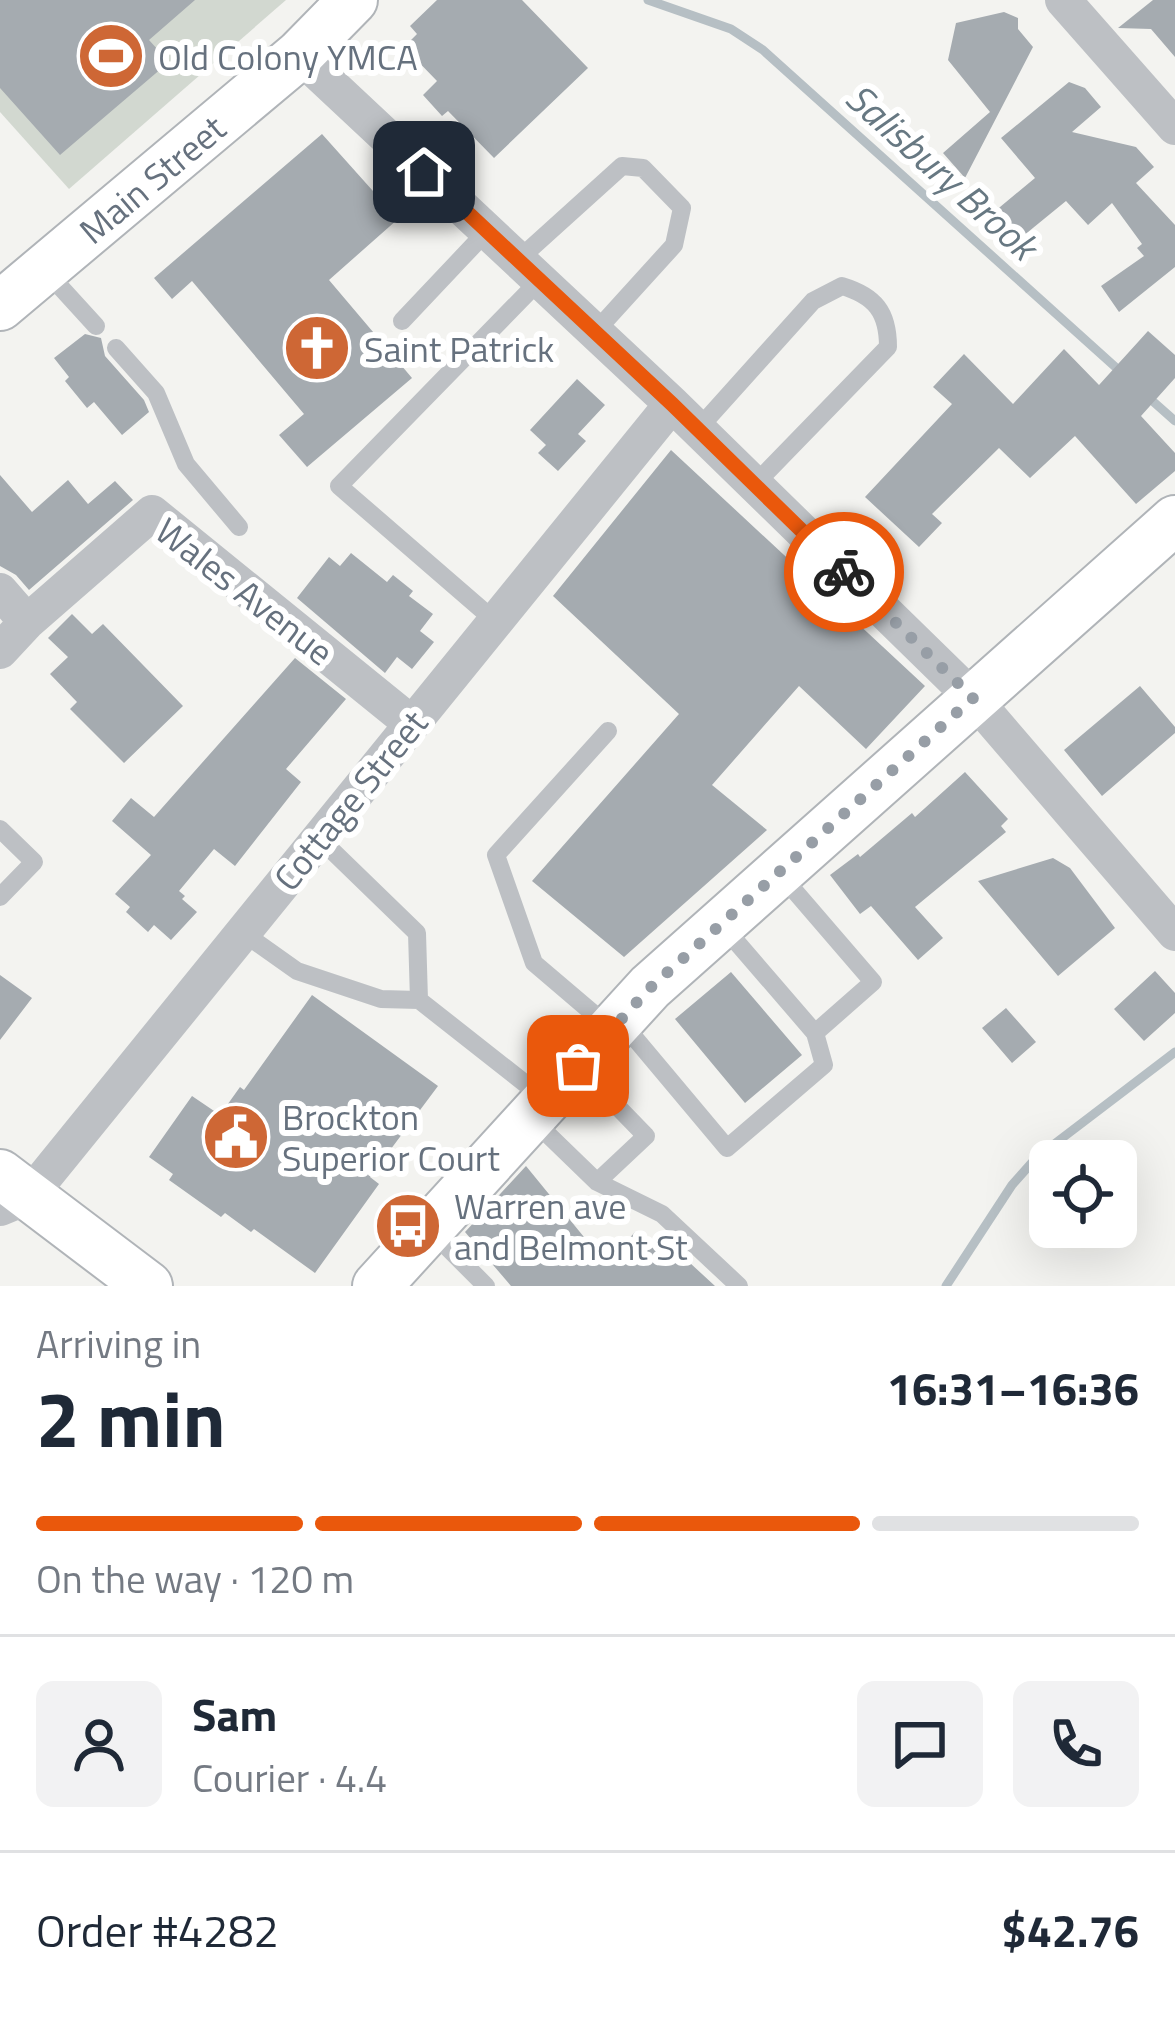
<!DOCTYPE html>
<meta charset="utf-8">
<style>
:root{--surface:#fff;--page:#f2f2f3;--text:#1f2937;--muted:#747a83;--line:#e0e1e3;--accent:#ea580c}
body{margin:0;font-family:"Titillium Web",sans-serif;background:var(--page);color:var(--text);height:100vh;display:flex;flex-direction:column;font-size:45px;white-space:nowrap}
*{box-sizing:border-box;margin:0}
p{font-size:39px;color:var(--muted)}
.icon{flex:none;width:66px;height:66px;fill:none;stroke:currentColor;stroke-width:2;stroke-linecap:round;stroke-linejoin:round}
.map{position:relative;height:1286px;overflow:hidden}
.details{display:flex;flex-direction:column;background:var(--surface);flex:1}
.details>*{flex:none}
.tools{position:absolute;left:1029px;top:1140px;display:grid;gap:24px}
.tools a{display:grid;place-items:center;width:108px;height:108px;border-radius:18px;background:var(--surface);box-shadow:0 12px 48px #0002;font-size:60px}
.pin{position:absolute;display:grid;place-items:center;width:102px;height:102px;color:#fff;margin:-51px;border-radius:24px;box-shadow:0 6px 18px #0006}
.courier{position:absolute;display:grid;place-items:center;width:120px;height:120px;margin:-60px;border:9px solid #ea580c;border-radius:50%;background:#fff;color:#222;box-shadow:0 3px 15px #0007}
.overview em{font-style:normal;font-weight:700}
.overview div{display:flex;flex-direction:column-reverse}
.overview{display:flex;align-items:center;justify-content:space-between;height:204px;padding:0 36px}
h1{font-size:78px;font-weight:700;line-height:90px}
.bar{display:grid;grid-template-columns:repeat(4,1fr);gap:18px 12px;align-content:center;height:144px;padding:0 36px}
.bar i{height:15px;border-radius:9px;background:var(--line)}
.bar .selected{background:var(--accent)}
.bar p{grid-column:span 4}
.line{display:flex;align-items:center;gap:30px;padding:0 36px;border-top:3px solid var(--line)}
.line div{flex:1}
.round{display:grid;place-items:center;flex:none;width:126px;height:126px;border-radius:18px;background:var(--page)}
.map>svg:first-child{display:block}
.green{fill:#d2d8d0}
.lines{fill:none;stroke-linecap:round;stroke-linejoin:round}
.stream{stroke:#b6bfc4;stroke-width:9}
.building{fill:#a5abb0}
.secondary-casing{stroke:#b0b4b8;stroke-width:52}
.lane{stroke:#bdc0c4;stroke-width:18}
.street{stroke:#bdc0c4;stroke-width:36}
.secondary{stroke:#fff;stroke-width:48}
.done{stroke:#979ea6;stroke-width:12;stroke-dasharray:0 21.6}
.route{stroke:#ea580c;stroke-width:15}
.labels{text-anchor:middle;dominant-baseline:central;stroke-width:12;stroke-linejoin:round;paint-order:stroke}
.poi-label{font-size:36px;fill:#66717e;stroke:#fff;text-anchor:start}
.street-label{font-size:36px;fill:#66717e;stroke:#fff}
.water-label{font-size:39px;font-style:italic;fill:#677882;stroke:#fff}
</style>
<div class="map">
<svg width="1175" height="1286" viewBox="0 0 1175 1286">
<rect width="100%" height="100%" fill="#f3f3f0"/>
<path class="green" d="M 0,0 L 286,0 L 69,189 L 0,112 Z"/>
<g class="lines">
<path class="stream" d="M 648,0 L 731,29 L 763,50 L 1122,373
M 1148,397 L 1175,421
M 946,1286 L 1012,1185 L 1036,1158 L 1175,1052"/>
</g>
<path class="building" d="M 0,0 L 195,0 L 149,40 L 169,62 L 60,155 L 0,88 Z
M 437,0 L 522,0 L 588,68 L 494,158 L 448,111 L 442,116 L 423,95 L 437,81 L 404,47 L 417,34 L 410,26 Z
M 1153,0 L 1175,0 L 1175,57 L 1151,29 L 1118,28 Z
M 1004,12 L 1018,18 L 1018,29 L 1033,47 L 965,178 L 943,153 L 990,112 L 948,60 L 956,23 Z
M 1069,82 L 1085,88 L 1101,107 L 1072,132 L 1136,147 L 1154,167 L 1136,183 L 1175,225 L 1175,267 L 1119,312 L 1101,286 L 1144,256 L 1137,248 L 1142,244 L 1112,203 L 1088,225 L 1066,201 L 1017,241 L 994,212 L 1035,178 L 1001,138 Z
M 322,134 L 398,219 L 329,280 L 412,378 L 307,467 L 279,435 L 304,414 L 192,281 L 172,299 L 154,278 Z
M 1148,331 L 1175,355 L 1175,378 L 1141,416 L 1175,453 L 1175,471 L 1136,504 L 1075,436 L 1030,478 L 999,448 L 932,514 L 942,523 L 919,547 L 865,497 L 952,404 L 933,387 L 964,354 L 1013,404 L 1064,349 L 1099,385 Z
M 85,334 L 101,338 L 105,356 L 144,400 L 149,412 L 122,435 L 94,402 L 87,408 L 65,381 L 69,377 L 54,358 Z
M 577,379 L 605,405 L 578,434 L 586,441 L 558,471 L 538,453 L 546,445 L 530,430 Z
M 671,450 L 925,686 L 866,749 L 799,686 L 712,785 L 767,830 L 624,957 L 532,881 L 679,714 L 553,596 Z
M 0,475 L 32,512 L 68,480 L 88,504 L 115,481 L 133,500 L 29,590 L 16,575 L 0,566 Z
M 351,553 L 387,582 L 393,575 L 413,591 L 409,596 L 433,614 L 420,631 L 434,642 L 412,669 L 397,657 L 385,673 L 297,598 L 329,557 L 340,566 Z
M 72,614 L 92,634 L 103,624 L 183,706 L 124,763 L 70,709 L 77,702 L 50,674 L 68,657 L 48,638 Z
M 295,658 L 346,699 L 286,769 L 301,782 L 235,866 L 214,849 L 179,891 L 185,896 L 182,899 L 197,912 L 171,940 L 154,925 L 148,932 L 126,912 L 130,907 L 115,894 L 151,855 L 112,821 L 131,798 L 154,817 Z
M 1140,686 L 1175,727 L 1175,733 L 1102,796 L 1064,750 Z
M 965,772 L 1008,819 L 1001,826 L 1006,832 L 915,907 L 943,938 L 918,960 L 871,906 L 860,914 L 830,875 L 858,854 L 860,857 L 912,813 L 915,817 Z
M 1053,858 L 1070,868 L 1115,928 L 1058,976 L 978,881 Z
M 1155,971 L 1175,993 L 1175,1013 L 1144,1041 L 1114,1009 Z
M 731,972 L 802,1055 L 745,1103 L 675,1019 Z
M 0,975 L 32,998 L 0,1040 Z
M 312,995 L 438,1086 L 370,1177 L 379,1184 L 315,1273 L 254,1229 L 251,1232 L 225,1213 L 221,1217 L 169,1180 L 173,1174 L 149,1157 L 192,1096 L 220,1115 L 240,1087 L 244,1090 Z
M 1006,1008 L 1036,1042 L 1012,1063 L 982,1028 Z
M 526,1166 L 606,1264 L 635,1232 L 652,1248 L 664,1239 L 715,1286 L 511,1286 L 465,1232 Z"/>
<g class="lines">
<g class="secondary-casing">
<g id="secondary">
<path id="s1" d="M 0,306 L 299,55 L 353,0"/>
<path d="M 0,1174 L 148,1286"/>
<path d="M 377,1286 L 650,987 L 1175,520"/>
</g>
</g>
<path class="lane" d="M 518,260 L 622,166 L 643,168 L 682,208 L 674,245 L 595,332
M 44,269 L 96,326
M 402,321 L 487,231
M 116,348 L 156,393 L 186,464 L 239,527
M 698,429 L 813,301 L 842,286 C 875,296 888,312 888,347 L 754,485
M 495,621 L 339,486 L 540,280
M 608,731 L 496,855 L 534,963 L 608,1026
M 0,829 L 34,862 L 0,897
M 319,838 L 417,933 L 419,1000
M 721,924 L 815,1033
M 242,932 L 297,971 L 381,999 L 419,1000 L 546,1100
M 623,1024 L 727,1148 L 824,1065 L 815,1033 L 873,982 L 780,874
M 579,1067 L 646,1136 L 597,1182
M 534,1121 L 597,1182 L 662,1214 L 739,1286
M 429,1229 L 486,1286"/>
<path class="street" d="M 1063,0 L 1175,127
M 299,55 L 672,404 L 973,698 L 1175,933
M 0,591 L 27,622
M 0,651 L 27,622 L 152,513 L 411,723
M 0,1208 L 29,1196 L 672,404"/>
<use href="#secondary" class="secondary"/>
</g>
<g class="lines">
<path class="done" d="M 578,1066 L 650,988 L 973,698 L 844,572"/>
<path class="route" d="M 424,172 L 672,404 L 844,572"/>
</g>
<defs>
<g id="stadium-disc" transform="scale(3.45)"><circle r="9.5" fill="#ce6735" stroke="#fff"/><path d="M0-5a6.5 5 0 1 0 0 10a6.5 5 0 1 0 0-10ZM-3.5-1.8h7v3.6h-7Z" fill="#fff"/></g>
<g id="church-disc" transform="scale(3.45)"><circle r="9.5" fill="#ce6735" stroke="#fff"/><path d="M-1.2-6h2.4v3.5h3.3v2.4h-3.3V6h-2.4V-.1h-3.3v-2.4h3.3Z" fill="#fff"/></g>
<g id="civic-disc" transform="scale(3.45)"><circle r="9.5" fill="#ce6735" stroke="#fff"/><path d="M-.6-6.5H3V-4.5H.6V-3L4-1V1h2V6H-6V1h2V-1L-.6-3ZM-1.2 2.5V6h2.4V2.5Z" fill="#fff"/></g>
<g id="bus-disc" transform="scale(3.45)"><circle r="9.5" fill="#ce6735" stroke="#fff"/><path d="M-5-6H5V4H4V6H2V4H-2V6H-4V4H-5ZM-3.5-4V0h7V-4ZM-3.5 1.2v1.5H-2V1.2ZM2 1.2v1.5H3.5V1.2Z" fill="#fff"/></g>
</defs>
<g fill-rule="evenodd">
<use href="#stadium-disc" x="111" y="56"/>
<use href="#church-disc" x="317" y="348"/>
<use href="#civic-disc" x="236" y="1137"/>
<use href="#bus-disc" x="408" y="1226"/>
</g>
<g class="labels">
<g class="poi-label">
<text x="158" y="56">Old Colony YMCA</text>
<text x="364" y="348">Saint Patrick</text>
<text x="282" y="1116">Brockton<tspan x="282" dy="41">Superior Court</tspan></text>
<text x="454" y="1205">Warren ave<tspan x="454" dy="41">and Belmont St</tspan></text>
</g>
<g class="street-label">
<text stroke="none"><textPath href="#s1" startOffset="198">Main Street</textPath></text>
<text transform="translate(245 591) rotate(38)">Wales Avenue</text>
<text transform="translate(350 800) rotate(-51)">Cottage Street</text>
</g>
<g class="water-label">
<text transform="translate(942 171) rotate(42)">Salisbury Brook</text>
</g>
</g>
</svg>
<div class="tools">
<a><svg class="icon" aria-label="locate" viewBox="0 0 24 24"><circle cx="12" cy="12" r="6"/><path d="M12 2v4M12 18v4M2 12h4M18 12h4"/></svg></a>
</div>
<div class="pin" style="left:578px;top:1066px;background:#ea580c"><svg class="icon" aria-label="bag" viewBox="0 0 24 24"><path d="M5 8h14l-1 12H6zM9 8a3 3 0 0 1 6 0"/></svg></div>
<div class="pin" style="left:424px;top:172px;background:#1f2937"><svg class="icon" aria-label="home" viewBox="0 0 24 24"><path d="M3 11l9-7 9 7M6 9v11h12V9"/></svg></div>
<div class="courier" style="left:844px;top:572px"><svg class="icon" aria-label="bike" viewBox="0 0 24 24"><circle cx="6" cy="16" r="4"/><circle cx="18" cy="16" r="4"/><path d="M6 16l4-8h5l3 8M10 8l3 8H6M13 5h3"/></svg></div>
</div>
<section class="details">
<div class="overview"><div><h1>2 min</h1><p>Arriving in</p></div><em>16:31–16:36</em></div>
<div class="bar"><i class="selected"></i><i class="selected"></i><i class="selected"></i><i></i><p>On the way · 120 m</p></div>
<div class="line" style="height:216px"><a class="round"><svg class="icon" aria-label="person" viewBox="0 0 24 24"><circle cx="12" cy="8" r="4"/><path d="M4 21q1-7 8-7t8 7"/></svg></a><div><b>Sam</b><p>Courier · 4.4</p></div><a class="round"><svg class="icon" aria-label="chat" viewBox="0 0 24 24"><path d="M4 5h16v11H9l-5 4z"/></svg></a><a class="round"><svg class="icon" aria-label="phone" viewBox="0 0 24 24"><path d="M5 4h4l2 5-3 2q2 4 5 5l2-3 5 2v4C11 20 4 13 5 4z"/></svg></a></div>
<div class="line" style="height:156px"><div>Order #4282</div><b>$42.76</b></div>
</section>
